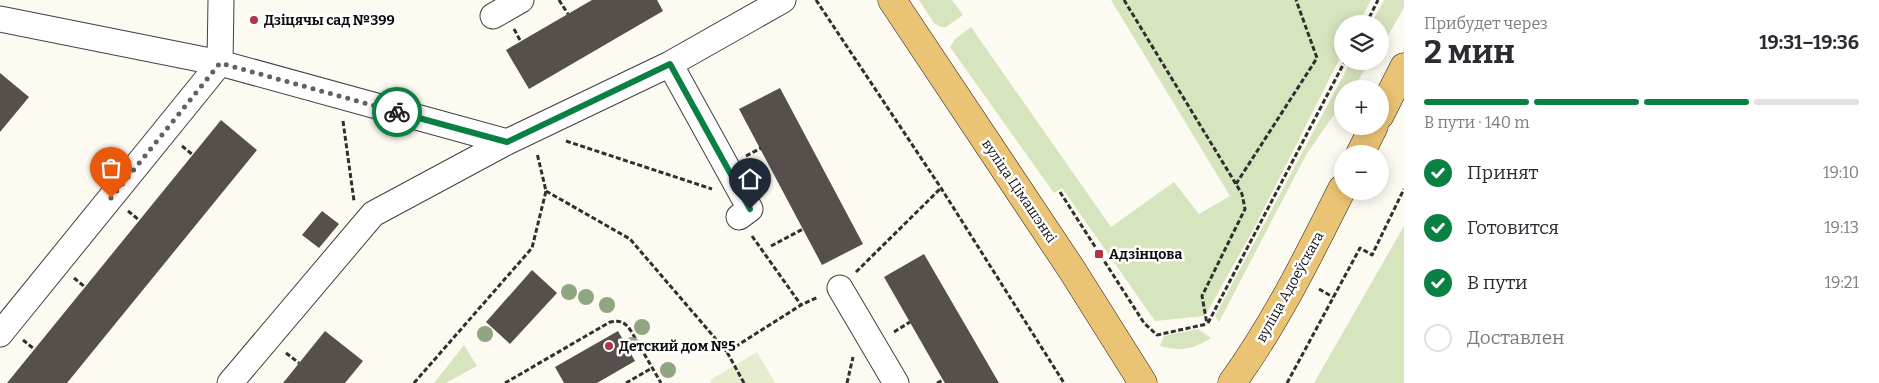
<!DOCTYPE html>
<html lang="ru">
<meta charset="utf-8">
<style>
:root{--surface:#fff;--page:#f7f7f7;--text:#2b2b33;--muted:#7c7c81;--line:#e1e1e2;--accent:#0b8043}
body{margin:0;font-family:Bitter,serif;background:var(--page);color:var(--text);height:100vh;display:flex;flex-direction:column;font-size:19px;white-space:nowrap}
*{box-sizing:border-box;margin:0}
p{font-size:16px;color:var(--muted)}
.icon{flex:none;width:28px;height:28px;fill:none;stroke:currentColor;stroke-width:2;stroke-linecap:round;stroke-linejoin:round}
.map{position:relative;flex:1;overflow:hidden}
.details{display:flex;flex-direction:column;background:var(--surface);width:475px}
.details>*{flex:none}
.tools{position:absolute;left:1334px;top:15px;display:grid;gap:10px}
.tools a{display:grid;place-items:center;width:55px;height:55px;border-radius:50%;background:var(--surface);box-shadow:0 2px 12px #0003;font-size:25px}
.pin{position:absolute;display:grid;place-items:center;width:42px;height:42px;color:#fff;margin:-51px -21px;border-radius:50% 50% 50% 0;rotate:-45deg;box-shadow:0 0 5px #0007}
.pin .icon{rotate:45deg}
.courier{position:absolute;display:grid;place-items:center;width:50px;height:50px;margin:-25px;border:4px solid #0b8043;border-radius:50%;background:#fff;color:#222;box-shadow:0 1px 6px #0007}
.overview em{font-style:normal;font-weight:700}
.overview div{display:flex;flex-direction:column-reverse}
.overview{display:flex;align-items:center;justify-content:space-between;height:85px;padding:0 20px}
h1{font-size:32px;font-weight:700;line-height:38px}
.bar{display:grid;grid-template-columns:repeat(4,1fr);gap:8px 5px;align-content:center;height:60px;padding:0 20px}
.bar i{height:6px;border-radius:4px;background:var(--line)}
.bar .on{background:var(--accent)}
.bar p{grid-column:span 4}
ol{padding:0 20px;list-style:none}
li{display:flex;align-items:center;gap:15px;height:55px}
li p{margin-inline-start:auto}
li .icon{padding:5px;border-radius:50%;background:var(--accent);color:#fff;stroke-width:4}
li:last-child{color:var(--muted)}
li i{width:28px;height:28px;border:2px solid var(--line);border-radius:50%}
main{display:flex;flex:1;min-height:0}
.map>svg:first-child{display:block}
.green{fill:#d6e5be}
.pitch{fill:#e5edce}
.building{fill:#564f4c}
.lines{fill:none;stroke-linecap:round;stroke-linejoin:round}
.minor-casing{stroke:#414141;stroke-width:27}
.major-casing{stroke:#1f1f1f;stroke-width:29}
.path{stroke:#303030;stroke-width:3;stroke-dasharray:5 2.5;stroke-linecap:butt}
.minor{stroke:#fff;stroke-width:25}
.major{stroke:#eac374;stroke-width:28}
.tree{fill:#90a581}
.done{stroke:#62615d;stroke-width:5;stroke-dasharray:0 9}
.route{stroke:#0b8043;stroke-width:6}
.poi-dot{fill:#b03546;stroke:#fff;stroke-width:2}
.labels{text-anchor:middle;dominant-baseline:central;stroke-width:5;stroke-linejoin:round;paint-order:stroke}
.poi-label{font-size:14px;font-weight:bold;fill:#0e0e0e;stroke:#fff;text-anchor:start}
.street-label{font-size:14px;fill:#0e0e0e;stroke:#fff}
</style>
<main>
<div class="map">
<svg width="1404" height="383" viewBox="0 0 1404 383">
<rect width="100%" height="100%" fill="#fdfaf1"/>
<path class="green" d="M 919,0 L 952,0 L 963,15 L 946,27 L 941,27 L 934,23 Z
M 1111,0 L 1371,0 L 1358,24 L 1342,24 L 1342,54 L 1252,232 L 1205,316 L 1155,321 L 1062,188 L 1054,193 L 950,47 L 955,39 L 971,27 L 1111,227 L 1174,182 L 1199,214 L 1230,196 Z
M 1384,0 L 1404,0 L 1404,8 L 1380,49 L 1380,24 L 1371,24 Z
M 1351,61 L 1371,61 L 1352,89 L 1342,89 L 1342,103 L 1306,155 L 1219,322 L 1215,316 Z
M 1404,226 L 1404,383 L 1314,383 Z
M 1198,329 L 1211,338 C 1193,349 1181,352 1160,346 L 1164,336 Z
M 464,345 L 477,366 L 446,383 L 434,383 Z"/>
<path class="pitch" d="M 757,352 L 775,383 L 711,383 L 710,380 Z"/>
<path class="building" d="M 592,0 L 657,0 L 663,11 L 529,89 L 506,50 Z
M 0,73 L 29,97 L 0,132 Z
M 780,88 L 863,244 L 822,265 L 739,109 Z
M 221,120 L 257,150 L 67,383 L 7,383 Z
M 322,211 L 339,224 L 319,248 L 302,235 Z
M 924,254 L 999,383 L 945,383 L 943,380 L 884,277 Z
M 532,270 L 557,293 L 510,344 L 486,322 Z
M 325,331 L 363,361 L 345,383 L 283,383 Z
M 618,331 L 635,361 L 597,383 L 564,383 L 555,367 Z"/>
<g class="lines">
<g class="minor-casing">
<path id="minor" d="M 493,16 L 521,0
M 0,19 L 220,63 L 507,142
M 670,64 L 750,209 L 739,217
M 840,288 L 896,383
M 0,334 L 220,63 L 221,0
M 230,383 L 373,214 L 507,142 L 670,64 L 783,0"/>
</g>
<g class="major-casing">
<path id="major" d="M 892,0 L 1072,270 L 1143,383
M 1380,115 L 1404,67
M 1360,154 L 1374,126
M 1232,383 C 1276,322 1309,255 1342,189"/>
</g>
<path class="path" d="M 559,0 L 568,14
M 816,0 L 941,188 L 1064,383
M 1124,0 L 1242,194 L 1245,209 L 1202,296 L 1207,324
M 1366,24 L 1378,0
M 514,29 L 521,42
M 343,121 L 354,201
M 566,141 L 712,189
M 182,146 L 193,155
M 746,156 L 761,148
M 1236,184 L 1317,58 L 1296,0
M 546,191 L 630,239 L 727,352
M 1060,192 L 1144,323 L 1157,335 L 1207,324
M 128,211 L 139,220
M 752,236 L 801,305
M 771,246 L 803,229
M 856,272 L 941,188
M 74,278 L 85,287
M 1319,289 L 1333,297
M 1208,323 L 1345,61
M 894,332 L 910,322
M 23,340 L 34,349
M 286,353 L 299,363
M 414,383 L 532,248 L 546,191 L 537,153
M 505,383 L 610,322 C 621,320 625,322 631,331 L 661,383
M 626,383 L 652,368
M 744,383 L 727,352 L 801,305 L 818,297
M 847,383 L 853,357
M 937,383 L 943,380
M 1287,383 L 1360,248 L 1372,255 L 1404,189"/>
<use href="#minor" class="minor"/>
<use href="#major" class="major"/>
</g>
<g class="tree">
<circle cx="569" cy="292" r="8"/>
<circle cx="586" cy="297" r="8"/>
<circle cx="607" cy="305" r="8"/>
<circle cx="642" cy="327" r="8"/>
<circle cx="485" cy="334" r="8"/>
<circle cx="632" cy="345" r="8"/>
<circle cx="668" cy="370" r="8"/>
</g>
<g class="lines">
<path class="done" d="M 111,198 L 220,63 L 397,112"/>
<path class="route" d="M 397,112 L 507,142 L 670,64 L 750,209"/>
</g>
<g class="poi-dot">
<circle cx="254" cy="20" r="5"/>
<rect x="1094" y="249" width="10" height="10" rx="2.5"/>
<circle cx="609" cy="346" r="5"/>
</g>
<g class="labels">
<g class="poi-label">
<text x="264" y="20">Дзіцячы сад №399</text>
<text x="1109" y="254">Адзінцова</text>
<text x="619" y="346">Детский дом №5</text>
</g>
<g class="street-label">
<text transform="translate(1019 191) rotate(56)">вуліца Цімашэнкі</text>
<text transform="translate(1290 287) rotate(-61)">вуліца Адоеўскага</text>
</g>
</g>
</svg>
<div class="tools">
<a><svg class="icon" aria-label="layers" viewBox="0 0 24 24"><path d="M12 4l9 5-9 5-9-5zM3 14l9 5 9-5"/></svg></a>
<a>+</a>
<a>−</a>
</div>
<div class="pin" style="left:111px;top:198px;background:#ea580c"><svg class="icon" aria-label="bag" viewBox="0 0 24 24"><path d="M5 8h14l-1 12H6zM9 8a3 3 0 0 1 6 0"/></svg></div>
<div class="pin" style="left:750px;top:209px;background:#1f2937"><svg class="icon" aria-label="home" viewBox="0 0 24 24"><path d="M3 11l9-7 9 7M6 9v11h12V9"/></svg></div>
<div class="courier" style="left:397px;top:112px"><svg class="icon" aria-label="bike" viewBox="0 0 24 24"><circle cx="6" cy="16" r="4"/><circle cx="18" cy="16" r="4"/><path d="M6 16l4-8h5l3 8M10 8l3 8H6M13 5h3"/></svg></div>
</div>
<section class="details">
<div class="overview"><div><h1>2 мин</h1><p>Прибудет через</p></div><em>19:31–19:36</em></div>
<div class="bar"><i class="on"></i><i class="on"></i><i class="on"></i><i></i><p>В пути · 140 m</p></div>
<ol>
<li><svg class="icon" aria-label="check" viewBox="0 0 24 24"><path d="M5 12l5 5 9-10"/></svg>Принят<p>19:10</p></li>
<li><svg class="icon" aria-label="check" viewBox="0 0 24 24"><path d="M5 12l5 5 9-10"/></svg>Готовится<p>19:13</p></li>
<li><svg class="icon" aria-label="check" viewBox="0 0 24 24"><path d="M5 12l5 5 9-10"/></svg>В пути<p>19:21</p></li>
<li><i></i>Доставлен</li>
</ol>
</section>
</main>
